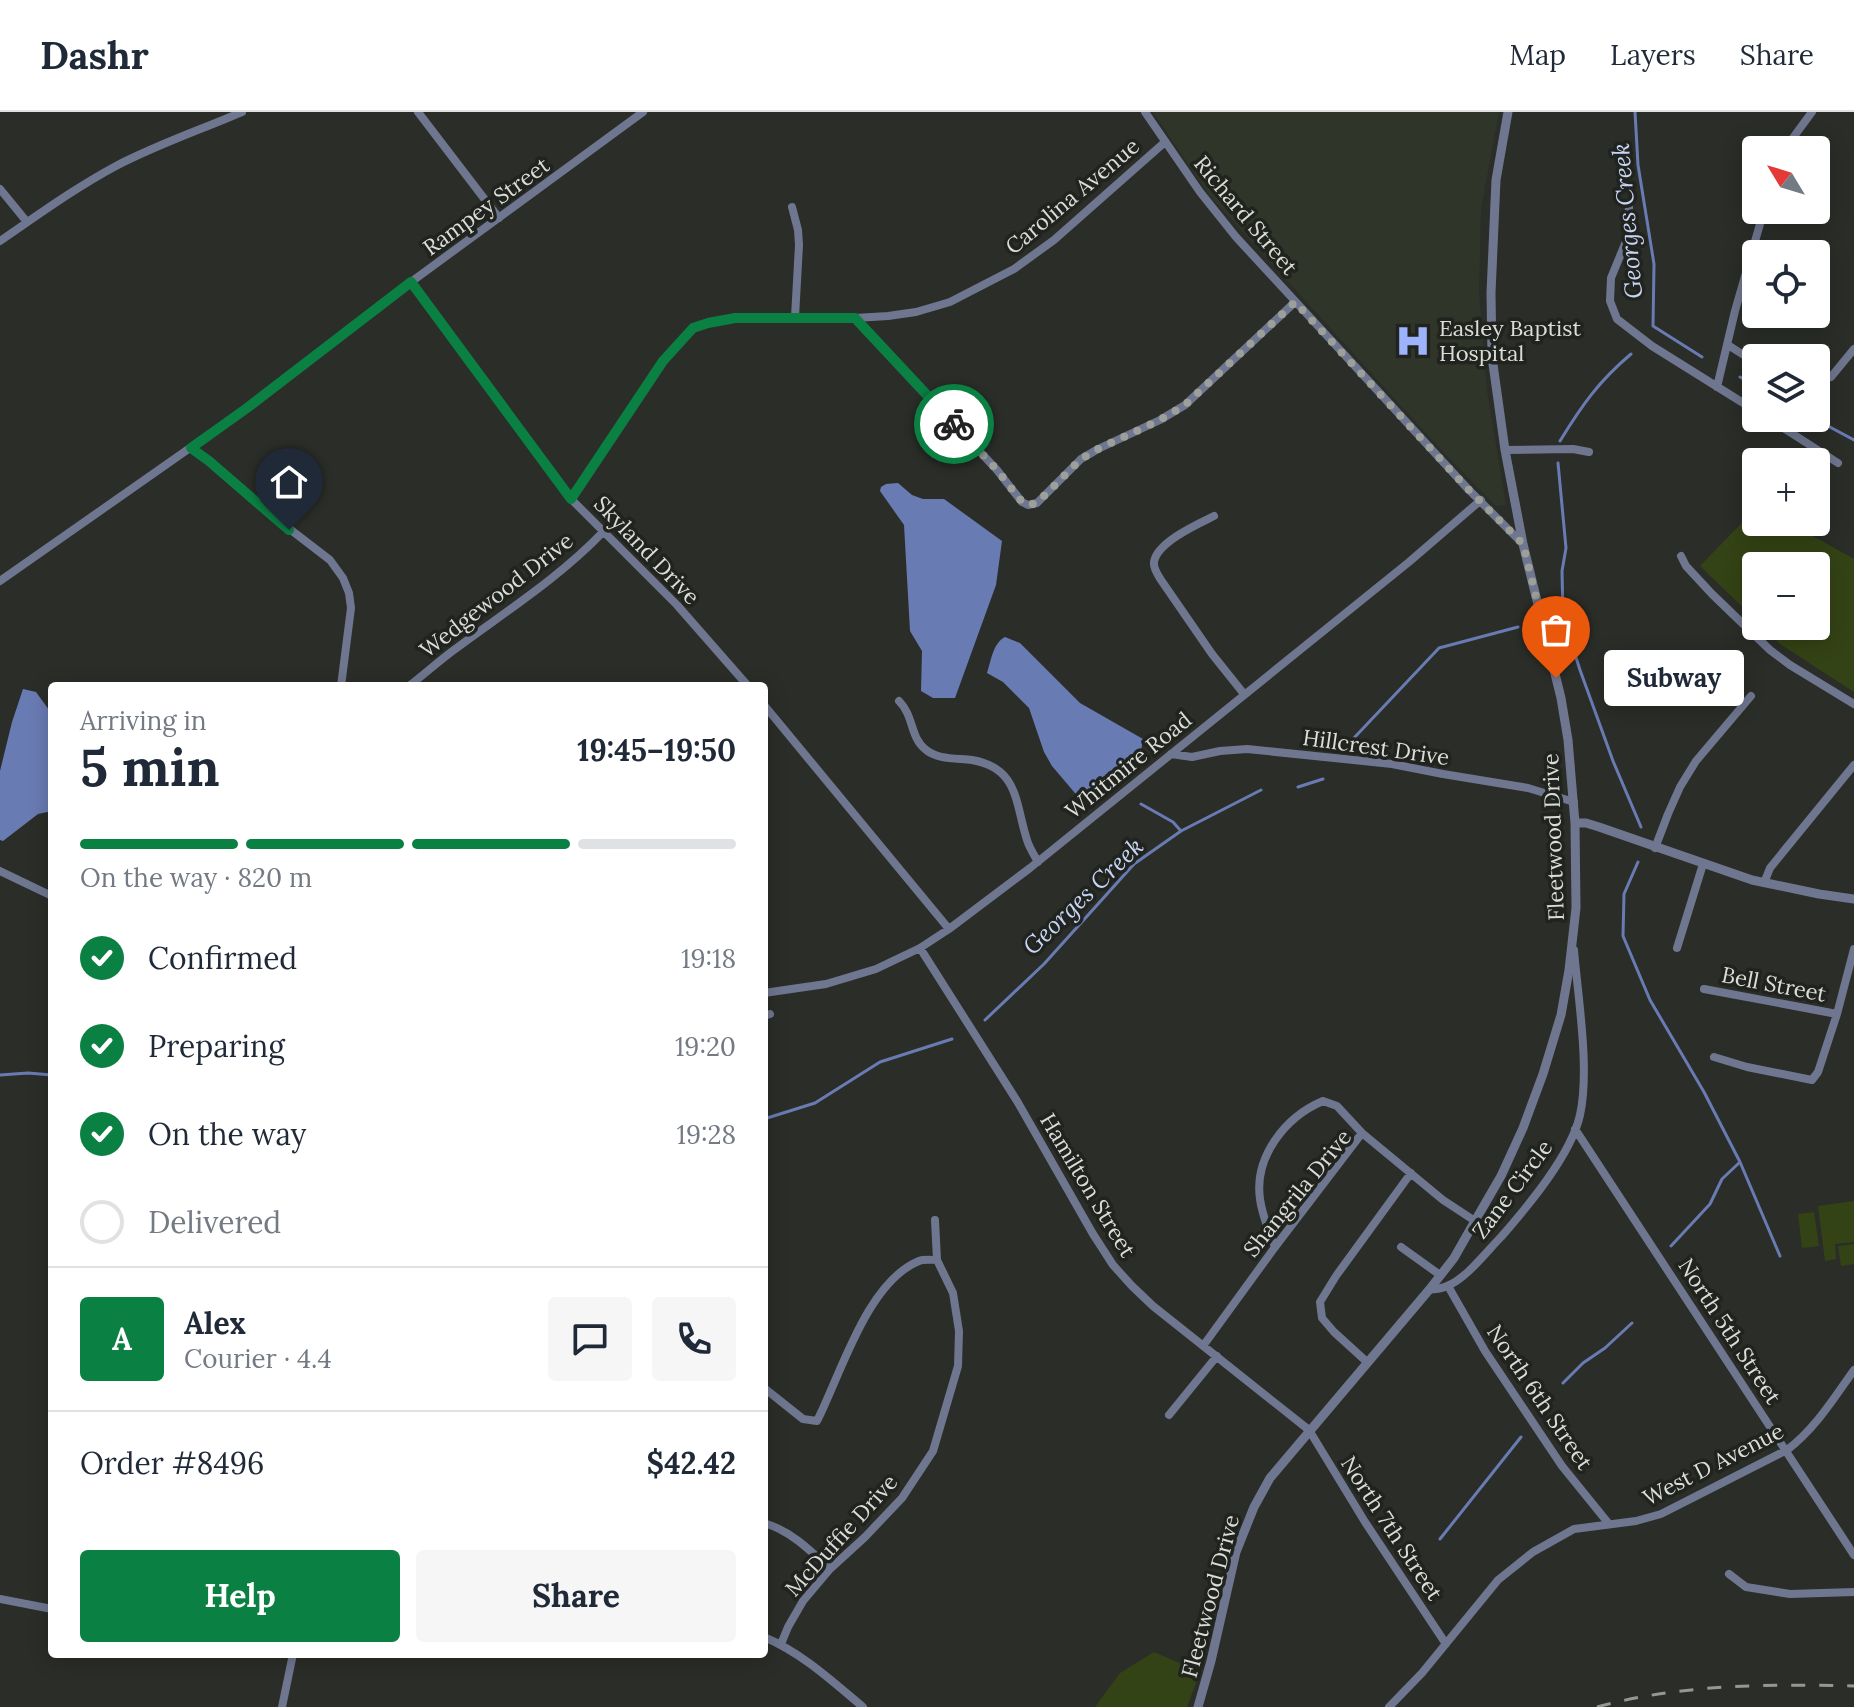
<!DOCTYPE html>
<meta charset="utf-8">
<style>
:root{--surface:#fff;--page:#f6f6f7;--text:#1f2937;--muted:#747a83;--line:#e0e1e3;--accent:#0b8043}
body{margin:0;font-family:Lora,serif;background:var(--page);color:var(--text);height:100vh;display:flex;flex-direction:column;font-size:30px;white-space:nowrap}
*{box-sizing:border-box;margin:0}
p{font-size:26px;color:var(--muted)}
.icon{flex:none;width:44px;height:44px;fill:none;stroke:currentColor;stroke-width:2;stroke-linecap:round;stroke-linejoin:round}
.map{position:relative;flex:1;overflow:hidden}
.side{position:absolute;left:48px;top:570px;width:720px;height:976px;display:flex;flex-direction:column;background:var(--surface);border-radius:8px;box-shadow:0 4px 20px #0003}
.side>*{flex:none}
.needle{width:52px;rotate:308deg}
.fabs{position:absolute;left:1742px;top:24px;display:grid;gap:16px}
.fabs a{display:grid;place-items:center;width:88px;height:88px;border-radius:8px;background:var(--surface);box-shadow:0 4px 20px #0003;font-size:40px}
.pin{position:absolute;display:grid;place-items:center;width:68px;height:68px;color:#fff;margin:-82px -34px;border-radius:50% 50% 50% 0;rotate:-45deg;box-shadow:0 0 8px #0007}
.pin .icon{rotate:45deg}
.courier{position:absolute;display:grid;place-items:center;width:80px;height:80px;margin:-40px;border:6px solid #0b8043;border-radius:50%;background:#fff;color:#222;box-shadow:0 2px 10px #0007}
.bubble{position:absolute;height:56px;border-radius:8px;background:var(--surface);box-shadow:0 4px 20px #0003;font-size:26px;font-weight:700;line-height:56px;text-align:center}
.head em{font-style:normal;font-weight:700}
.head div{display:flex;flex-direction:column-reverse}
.head{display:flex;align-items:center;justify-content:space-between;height:136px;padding:0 32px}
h1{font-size:52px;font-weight:700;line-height:60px}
.bar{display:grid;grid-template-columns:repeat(4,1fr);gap:12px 8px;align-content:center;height:96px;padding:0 32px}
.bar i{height:10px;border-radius:6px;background:var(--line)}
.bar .active{background:var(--accent)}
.bar p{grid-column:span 4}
.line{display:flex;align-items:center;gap:20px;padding:0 32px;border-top:2px solid var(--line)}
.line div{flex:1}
.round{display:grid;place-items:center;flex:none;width:84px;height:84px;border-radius:8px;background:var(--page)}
ol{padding:0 32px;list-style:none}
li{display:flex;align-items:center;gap:24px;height:88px}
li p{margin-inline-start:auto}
li .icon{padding:8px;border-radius:50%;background:var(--accent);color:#fff;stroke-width:4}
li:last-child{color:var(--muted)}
li i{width:44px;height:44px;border:4px solid var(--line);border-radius:50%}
.cta{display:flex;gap:16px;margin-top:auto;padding:16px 32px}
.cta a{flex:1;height:92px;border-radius:8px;background:var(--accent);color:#fff;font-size:32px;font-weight:700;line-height:92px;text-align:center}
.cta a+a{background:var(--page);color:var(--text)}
header{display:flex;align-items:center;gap:48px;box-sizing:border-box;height:112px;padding:0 40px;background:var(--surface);border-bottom:2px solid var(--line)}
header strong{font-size:38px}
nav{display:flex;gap:44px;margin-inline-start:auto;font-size:28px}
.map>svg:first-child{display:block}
.built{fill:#303529}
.green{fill:#344315}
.water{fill:#697bb3}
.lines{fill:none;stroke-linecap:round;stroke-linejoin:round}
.stream{stroke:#697bb3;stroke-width:3}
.minor{stroke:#6f7790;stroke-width:8}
.tertiary{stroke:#6f7790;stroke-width:9}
.rail{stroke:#959793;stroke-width:3;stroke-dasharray:14 14;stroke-linecap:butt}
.done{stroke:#9d9f9b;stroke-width:8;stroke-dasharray:0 14.4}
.route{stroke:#0b8043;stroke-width:10}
.labels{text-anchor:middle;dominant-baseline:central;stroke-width:7;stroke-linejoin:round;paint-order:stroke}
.street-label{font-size:22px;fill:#dbddd9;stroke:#21241e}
.poi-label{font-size:22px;fill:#dbddd9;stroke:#21241e;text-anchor:start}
.water-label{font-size:24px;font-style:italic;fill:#c9d5f6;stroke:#21241e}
</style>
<header>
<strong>Dashr</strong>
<nav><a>Map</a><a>Layers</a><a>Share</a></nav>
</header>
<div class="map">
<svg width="1854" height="1595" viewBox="0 0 1854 1595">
<rect width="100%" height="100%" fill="#2b2d28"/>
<path class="built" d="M 1153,0 L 1499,0 L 1481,97 L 1479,179 L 1487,279 L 1506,393 L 1496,394 L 1445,342 L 1209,83 Z"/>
<path class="green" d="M 1756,396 L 1756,410 L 1788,410 L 1854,447 L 1854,580 L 1780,532 L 1762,514 L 1816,514 L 1816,454 L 1756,454 L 1756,508 L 1700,454 Z
M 1854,1089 L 1854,1130 L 1835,1132 L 1836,1147 L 1825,1149 L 1818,1094 Z
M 1814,1100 L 1819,1134 L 1802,1136 L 1798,1102 Z
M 1854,1132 L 1854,1152 L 1841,1154 L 1838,1134 Z
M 1154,1540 L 1200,1560 L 1187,1595 L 1095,1595 L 1120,1561 Z"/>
<path class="water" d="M 898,371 L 912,383 L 923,387 L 944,387 L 1002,429 L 996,473 L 955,586 L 933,586 L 921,579 L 922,539 L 910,519 L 904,413 L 880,379 L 881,375 L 886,372 Z
M 1005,525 L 1020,531 L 1080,591 L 1143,627 L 1141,639 L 1113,665 L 1080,687 L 1052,654 L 1044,640 L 1029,596 L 1003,570 L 987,561 C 991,549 993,531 1005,525 Z
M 23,577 L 36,580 L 52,602 L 52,699 L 38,702 L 3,729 L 0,728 L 0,659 L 12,610 Z"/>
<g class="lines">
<path class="stream" d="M 1635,0 L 1638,53 L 1654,152 L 1653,214 L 1702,245
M 1740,265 L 1756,274
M 1813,306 L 1854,328
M 1560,329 C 1582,293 1599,269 1631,242
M 1558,351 L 1566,436 L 1562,459 L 1563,505 L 1580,558 L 1613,649 L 1641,715
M 1555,503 L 1563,497
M 1353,627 L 1439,536 L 1518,515
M 1298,675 L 1323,667
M 1141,692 L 1173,710 L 1181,719
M 1638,750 L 1624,782 L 1623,824 L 1650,888 L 1704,980 L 1740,1050 L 1780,1144
M 985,908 L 1044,852 L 1134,752 L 1181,719 L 1261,678
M 0,963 L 28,961 L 52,963
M 764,1007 L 815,991 L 880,950 L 952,927
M 1671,1134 L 1710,1092 L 1722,1067 L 1740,1050
M 1563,1271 L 1583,1251 L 1605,1236 L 1632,1211
M 1440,1427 L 1521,1325"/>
<path class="minor" d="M 418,0 L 499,106
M 1145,0 L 1200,80 L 1236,125 L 1468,377 L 1523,432
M 1784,38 L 1812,0
M 0,77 L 27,110
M 792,95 L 798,118 L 799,133 L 795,205
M 1629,95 L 1627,127 L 1611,166 L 1610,189 L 1617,207 L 1652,234 L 1756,299
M 0,129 C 38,103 75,76 116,54 C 156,33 200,18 242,0
M 411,170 L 571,387 L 677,493 L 748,574
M 855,206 L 997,358 L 1022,390 L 1028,393 L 1037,391 L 1081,347 L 1098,337 L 1160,308 L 1185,293 L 1295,190
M 1728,233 L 1756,251
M 1816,270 L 1831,265 L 1854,237
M 1717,275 L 1735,199 L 1764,98
M 1768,306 L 1838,351
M 191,336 L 209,349 L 265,398 L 330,448 L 343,466 L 349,481 L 351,496 L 341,574
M 1505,338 L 1573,337 L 1589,340
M 571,387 L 663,249 L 693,216 L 708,211 L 735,206 L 855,206 L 888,204 L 916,200 L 950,190 L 1014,157 L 1054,128 L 1165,30
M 1214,404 C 1198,412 1157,430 1154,450 C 1153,456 1158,463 1161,468 L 1212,542 L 1244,582
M 1681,444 L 1686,454 L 1712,482 L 1770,538 L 1790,553 L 1854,592
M 0,469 L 247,296 L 396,181 L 643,0
M 409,574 C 426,561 441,547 458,535 C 508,498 560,465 604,419
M 899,589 C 914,604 910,625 925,637 C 937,648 957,646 972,648 C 1019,656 1015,691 1027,728 C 1029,735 1034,743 1038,750
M 764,593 L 949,817
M 1171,642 L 1192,645 L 1220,639 L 1247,637 L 1392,652 L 1443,662 L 1528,676 L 1574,690
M 1655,736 L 1668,702 L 1680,675 L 1696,649 L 1751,584
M 0,759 L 52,784
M 1764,771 L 1770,756 L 1854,653
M 920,836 L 1017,989 L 1093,1122 L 1113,1153 L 1132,1174 L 1153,1194 L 1309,1318 L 1365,1410 L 1446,1532
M 1677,836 L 1703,752
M 1704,877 L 1837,902
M 764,881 L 826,872 L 876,857 L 920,836 L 949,817 L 1030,756 L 1409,450 L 1481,388
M 764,904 L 770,902
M 1714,945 L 1747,955 L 1812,968 L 1818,960 L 1837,902 L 1854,837
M 1575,1017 L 1854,1443
M 1275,1135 C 1269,1120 1262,1103 1260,1087 C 1254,1045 1285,1005 1323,989 L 1337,994 L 1362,1021
M 1401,1135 L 1440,1163
M 1448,1174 L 1485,1239 L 1562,1354 L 1609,1412
M 1429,1178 C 1435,1177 1442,1177 1447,1174 C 1466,1167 1487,1139 1501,1125 C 1528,1094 1571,1043 1580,1003 C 1590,957 1578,886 1574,838
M 1203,1234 L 1275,1135 L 1362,1021 L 1443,1088 L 1475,1109
M 1367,1250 L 1334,1220 L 1322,1206 L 1320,1190 L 1336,1164 L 1411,1061
M 764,1276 L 803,1307 L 817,1309 C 841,1262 867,1170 919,1149 C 924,1147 931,1148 937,1148
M 1169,1303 L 1217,1244
M 764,1411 C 791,1419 810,1438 830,1457
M 1729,1462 L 1746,1475 L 1790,1482 L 1854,1480
M 0,1487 L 52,1497
M 764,1525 C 802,1541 832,1569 863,1595
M 781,1532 L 788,1515 L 803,1489 L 830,1457 L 865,1425 L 902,1386 L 933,1339 L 958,1254 L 959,1219 L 953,1181 L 937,1148 L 935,1108
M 282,1595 L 293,1542
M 1389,1595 L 1422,1561 L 1498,1468 L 1533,1440 L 1574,1417 L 1636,1409 L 1661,1402 L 1787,1338 C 1815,1317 1834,1286 1854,1258"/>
<path class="tertiary" d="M 1575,711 L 1586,711 L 1599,715 L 1752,768 L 1819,782 L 1854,787
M 1198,1595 L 1211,1549 L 1236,1440 L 1254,1395 L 1270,1366 L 1429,1178 L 1454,1146 L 1475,1109 L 1501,1064 L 1523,1016 L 1543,962 L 1561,903 L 1569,858 L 1576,796 L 1575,711 L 1568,628 L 1561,586 L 1523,432 L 1505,338 L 1492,245 L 1491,181 L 1496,68 L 1508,0"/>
<path class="rail" d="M 1597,1595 C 1681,1572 1768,1572 1854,1574"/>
</g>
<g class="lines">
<path class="done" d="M 954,312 L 997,358 L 1022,390 L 1028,393 L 1037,391 L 1081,347 L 1098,337 L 1160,308 L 1185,293 L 1295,190 L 1468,377 L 1523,432 L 1556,566"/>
<path class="route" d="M 289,418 L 209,349 L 191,336 L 247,296 L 411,170 L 571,387 L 663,249 L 693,216 L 708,211 L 735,206 L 855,206 L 954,312"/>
</g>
<defs>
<g id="hospital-bare" transform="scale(2.76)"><path d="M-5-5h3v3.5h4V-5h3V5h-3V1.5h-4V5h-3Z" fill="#9db4fd" stroke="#21241e" stroke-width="2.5" paint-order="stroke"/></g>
</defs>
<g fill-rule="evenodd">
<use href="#hospital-bare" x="1413" y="229"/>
</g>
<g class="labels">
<g class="street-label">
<text transform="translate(1072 84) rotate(-40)">Carolina Avenue</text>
<text transform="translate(486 94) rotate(-36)">Rampey Street</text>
<text transform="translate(1246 103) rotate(50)">Richard Street</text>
<text transform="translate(647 438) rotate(46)">Skyland Drive</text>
<text transform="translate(496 483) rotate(-38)">Wedgewood Drive</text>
<text transform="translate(1376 635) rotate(8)">Hillcrest Drive</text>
<text transform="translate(1128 653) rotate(-39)">Whitmire Road</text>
<text transform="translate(1553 725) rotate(-92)">Fleetwood Drive</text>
<text transform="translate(1774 872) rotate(11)">Bell Street</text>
<text transform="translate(1088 1073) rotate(59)">Hamilton Street</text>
<text transform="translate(1512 1077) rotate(-53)">Zane Circle</text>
<text transform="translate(1297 1081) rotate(-51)">Shangrila Drive</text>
<text transform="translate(1730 1219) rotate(57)">North 5th Street</text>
<text transform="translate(1540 1285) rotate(56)">North 6th Street</text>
<text transform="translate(1713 1352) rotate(-27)">West D Avenue</text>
<text transform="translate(1392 1416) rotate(57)">North 7th Street</text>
<text transform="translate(841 1423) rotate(-48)">McDuffie Drive</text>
<text transform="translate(1210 1484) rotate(-75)">Fleetwood Drive</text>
</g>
<g class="poi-label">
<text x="1439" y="216">Easley Baptist<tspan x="1439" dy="25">Hospital</tspan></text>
</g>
<g class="water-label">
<text transform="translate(1627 109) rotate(-95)">Georges Creek</text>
<text transform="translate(1083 784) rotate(-44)">Georges Creek</text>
</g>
</g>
</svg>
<div class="fabs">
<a><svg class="needle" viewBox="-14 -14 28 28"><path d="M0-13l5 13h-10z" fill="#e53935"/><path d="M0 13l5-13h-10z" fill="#747a83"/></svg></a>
<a><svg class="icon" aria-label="locate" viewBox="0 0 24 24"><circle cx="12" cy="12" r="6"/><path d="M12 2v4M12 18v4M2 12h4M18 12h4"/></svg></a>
<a><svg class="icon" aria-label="layers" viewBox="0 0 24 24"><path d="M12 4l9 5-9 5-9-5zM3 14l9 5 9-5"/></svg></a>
<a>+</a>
<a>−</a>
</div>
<div class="pin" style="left:1556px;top:566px;background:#ea580c"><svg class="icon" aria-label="bag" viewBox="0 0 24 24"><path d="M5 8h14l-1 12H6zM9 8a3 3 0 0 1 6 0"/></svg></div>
<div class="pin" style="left:289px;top:418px;background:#1f2937"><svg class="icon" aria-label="home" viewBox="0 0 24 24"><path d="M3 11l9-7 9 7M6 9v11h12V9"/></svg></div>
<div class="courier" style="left:954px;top:312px"><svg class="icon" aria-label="bike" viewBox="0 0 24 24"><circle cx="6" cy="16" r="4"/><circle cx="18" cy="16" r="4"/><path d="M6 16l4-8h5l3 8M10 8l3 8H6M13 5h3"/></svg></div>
<div class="bubble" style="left:1604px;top:538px;width:140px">Subway</div>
<section class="side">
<div class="head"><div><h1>5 min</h1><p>Arriving in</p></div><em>19:45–19:50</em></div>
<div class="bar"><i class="active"></i><i class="active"></i><i class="active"></i><i></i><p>On the way · 820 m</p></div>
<ol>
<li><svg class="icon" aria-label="check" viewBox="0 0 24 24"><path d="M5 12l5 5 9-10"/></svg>Confirmed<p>19:18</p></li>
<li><svg class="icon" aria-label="check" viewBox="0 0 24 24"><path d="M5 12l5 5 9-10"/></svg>Preparing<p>19:20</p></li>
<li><svg class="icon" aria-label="check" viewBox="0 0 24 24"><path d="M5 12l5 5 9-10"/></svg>On the way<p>19:28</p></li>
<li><i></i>Delivered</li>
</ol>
<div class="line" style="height:144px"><b class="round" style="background:var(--accent);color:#fff">A</b><div><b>Alex</b><p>Courier · 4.4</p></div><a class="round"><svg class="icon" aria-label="chat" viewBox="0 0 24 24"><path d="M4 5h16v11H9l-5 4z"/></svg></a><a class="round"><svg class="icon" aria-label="phone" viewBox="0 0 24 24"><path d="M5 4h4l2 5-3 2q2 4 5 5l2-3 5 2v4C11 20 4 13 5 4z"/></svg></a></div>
<div class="line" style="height:104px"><div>Order #8496</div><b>$42.42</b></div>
<div class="cta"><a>Help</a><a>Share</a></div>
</section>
</div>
